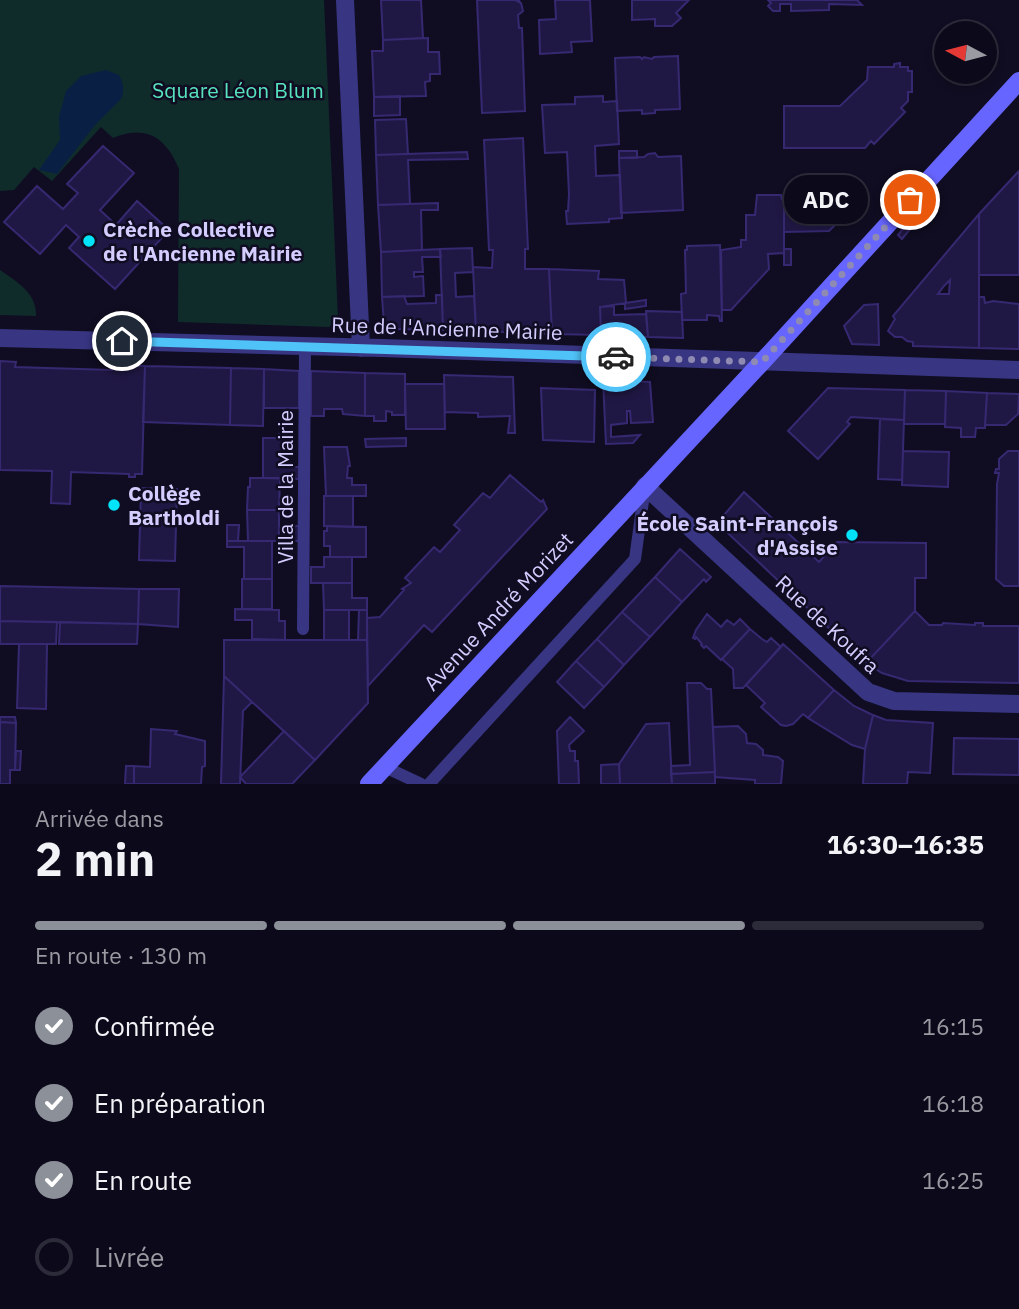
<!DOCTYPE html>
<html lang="fr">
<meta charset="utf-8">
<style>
:root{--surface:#0c0a1a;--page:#151323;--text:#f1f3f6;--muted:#9a9aa2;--line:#2c2b39;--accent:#8c9099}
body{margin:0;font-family:"IBM Plex Sans",sans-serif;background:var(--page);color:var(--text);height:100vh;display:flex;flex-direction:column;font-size:26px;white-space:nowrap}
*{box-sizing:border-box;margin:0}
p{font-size:23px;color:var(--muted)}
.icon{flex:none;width:38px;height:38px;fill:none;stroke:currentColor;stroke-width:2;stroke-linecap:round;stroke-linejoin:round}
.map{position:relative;height:784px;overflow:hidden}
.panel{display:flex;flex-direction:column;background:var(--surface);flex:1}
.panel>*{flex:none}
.needle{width:46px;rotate:277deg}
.fabs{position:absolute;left:934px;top:21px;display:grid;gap:14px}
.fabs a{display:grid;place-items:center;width:63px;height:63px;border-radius:50%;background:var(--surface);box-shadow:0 4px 10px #0003,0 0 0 2px var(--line);font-size:35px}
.pin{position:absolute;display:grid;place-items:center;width:60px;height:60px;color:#fff;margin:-30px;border:4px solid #fff;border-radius:50%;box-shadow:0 2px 7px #0007}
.courier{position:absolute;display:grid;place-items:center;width:70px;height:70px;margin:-35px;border:5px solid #4fc3f7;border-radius:50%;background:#fff;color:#222;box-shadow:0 2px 9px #0007}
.bubble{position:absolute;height:49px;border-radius:24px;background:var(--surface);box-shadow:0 4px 10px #0003,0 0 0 2px var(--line);font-size:23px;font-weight:800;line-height:49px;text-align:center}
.head em{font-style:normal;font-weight:800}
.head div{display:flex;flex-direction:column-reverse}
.head{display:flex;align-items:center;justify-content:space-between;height:119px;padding:0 35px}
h1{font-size:46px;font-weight:800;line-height:52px}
.bar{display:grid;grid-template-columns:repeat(4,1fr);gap:10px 7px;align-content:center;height:84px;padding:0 35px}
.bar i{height:9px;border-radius:5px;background:var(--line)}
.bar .active{background:var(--accent)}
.bar p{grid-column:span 4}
ol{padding:0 35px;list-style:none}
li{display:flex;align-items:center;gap:21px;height:77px}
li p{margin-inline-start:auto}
li .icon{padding:7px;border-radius:50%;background:var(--accent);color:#fff;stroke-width:4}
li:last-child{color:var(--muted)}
li i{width:38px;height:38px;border:4px solid var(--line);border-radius:50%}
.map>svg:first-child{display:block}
.green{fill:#0f2c2b}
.water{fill:#092044}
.building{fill:#201844;stroke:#362971;stroke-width:2;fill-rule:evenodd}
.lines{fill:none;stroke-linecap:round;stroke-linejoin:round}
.lane{stroke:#383683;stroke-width:12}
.street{stroke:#383683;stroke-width:18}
.secondary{stroke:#6765ff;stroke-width:18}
.done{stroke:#8f8ab2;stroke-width:7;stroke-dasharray:0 12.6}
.route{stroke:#4fc3f7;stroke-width:9}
.poi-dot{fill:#00e3f9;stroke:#100d22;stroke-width:2.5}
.labels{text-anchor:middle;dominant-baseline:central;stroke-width:5;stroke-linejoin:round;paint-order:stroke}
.park-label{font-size:21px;fill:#56e3be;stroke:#100d22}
.poi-label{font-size:21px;font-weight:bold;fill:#d3ceff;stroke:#100d22;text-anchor:start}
.street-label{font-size:21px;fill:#d3ceff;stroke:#100d22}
</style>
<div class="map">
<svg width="1019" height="784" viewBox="0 0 1019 784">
<rect width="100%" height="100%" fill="#100d22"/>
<path class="green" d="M 0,0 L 324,0 L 338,319 L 329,327 L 178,322 L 179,169 C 166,138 147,124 113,138 L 101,127 L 52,181 L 34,167 L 14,190 L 0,191 Z
M 0,270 C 17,282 37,293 36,316 L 0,315 Z"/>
<path class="water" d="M 106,70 L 119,75 C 123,82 125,90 121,99 L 95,125 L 57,174 L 39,170 L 60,140 L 59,117 L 66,91 L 81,76 Z"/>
<path class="building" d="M 381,0 L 421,0 L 423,38 L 383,40 Z
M 477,0 L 520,0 L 517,1 L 521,3 L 523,11 L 518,15 L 519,28 L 522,28 L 525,111 L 482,113 Z
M 555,0 L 590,0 L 592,41 L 571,42 L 572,52 L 540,54 L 539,20 L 556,19 Z
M 632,0 L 689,0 L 676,13 L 681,18 L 672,26 L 655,26 L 655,19 L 632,20 Z
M 768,0 L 857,0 L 862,5 L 829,4 L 829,10 L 791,11 L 791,4 L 780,4 L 780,11 L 773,11 L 768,6 L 771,3 Z
M 428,38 L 428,52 L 439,52 L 440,74 L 430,74 L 430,81 L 425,82 L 426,96 L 374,97 L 372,51 L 383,51 L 383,40 Z
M 678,56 L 680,109 L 655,110 L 655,113 L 642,114 L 642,110 L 617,111 L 615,58 L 640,57 L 642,59 L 644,57 L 652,59 L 654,57 Z
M 900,63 L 900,67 L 908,67 L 908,71 L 912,71 L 912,92 L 908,92 L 908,101 L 901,108 L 905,112 L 874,144 L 871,141 L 865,148 L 784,148 L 784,106 L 840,106 L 867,80 L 868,67 L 894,67 L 894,64 Z
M 400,96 L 400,115 L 374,116 L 374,97 Z
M 603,96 L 603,102 L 617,101 L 619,144 L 595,146 L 596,176 L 620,175 L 622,218 L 609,219 L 609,222 L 567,224 L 566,211 L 568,211 L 569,194 L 567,152 L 545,153 L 542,105 L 575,104 L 575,97 Z
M 406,119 L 408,154 L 376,155 L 375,120 Z
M 523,138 L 528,249 L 525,249 L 525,269 L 549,269 L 552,334 L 476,331 L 473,267 L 492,268 L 493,250 L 489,250 L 484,140 Z
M 103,146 L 134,173 L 100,210 L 116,225 L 137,201 L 169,230 L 115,289 L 69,248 L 79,237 L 66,225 L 40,254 L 4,222 L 37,186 L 63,209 L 78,193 L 67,184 Z
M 619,151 L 637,151 L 637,158 L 619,158 Z
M 467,152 L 468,159 L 408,160 L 410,204 L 378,205 L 376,155 Z
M 655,153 L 658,157 L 681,156 L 683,210 L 621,213 L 619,158 L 644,157 L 648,154 Z
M 1019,171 L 1019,275 L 979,275 L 979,214 Z
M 757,195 L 781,195 L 782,199 L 784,199 L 784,253 L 768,254 L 769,269 L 731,310 L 722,310 L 721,250 L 741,247 L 741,240 L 746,240 L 746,215 L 755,215 Z
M 784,199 L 837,199 L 837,223 L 829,231 L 784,232 Z
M 438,203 L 438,210 L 421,210 L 422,250 L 381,252 L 378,205 Z
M 979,214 L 979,348 L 913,346 L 913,342 L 907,341 L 902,337 L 895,337 L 888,331 L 895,319 L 893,316 ZM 950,280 L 949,294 L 938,294 L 944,286 Z
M 907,224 L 911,228 L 902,239 L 898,235 Z
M 720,245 L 722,321 L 720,321 L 719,316 L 707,315 L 707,320 L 682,320 L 681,294 L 686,293 L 685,250 L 687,250 L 687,246 Z
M 472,248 L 473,272 L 455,273 L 456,297 L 474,296 L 476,331 L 443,330 L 440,249 Z
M 440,249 L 441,257 L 422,257 L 423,272 L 414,272 L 414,277 L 423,276 L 424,296 L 382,297 L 381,252 Z
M 784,249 L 791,249 L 791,265 L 784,265 Z
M 549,269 L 599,271 L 598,279 L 624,280 L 626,303 L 600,307 L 601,335 L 552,334 Z
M 436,295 L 442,295 L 443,330 L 393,329 L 384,324 L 382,297 L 404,296 L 407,304 L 436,303 Z
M 979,297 L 984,297 L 985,303 L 993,301 L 1019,304 L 1019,349 L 979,348 Z
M 646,300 L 646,306 L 625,309 L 625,303 Z
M 878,304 L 879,345 L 852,344 L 844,326 L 864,305 Z
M 614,306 L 614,315 L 646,314 L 648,337 L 601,335 L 600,307 Z
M 646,311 L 682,312 L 683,338 L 648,337 Z
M 0,361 L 16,362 L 15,367 L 112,370 L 113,365 L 145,366 L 142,474 L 135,474 L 135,477 L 129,477 L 129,474 L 71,472 L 70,504 L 51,503 L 52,471 L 0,470 Z
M 145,366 L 231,368 L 230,425 L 143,422 Z
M 231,368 L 264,369 L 263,426 L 230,425 Z
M 264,369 L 299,371 L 299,408 L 264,408 Z
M 311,371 L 365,373 L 365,416 L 343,414 L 342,409 L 324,409 L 324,416 L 311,416 Z
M 365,373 L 405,374 L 405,415 L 392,415 L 392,412 L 386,411 L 386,421 L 374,421 L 374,416 L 365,416 Z
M 444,375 L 513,377 L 515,433 L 508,433 L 510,416 L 478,417 L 478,413 L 445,412 Z
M 603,380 L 650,382 L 653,422 L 631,423 L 630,411 L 627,411 L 627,423 L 611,425 L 611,437 L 640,435 L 633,443 L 606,444 Z
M 405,384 L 444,384 L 445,429 L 406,429 Z
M 541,388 L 595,390 L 594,442 L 543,440 Z
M 828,388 L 905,390 L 904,420 L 851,417 L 847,422 L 850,424 L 818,459 L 788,431 Z
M 905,390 L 946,391 L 945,424 L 904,424 Z
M 946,391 L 987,393 L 985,428 L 976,428 L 975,437 L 961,437 L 961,428 L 945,427 Z
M 987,393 L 1019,394 L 1018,414 L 1006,425 L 985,425 Z
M 880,419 L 904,420 L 902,480 L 878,479 Z
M 279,434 L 287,435 L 287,467 L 299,467 L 299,479 L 263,478 L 263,438 L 279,438 Z
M 406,438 L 406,446 L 366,447 L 365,439 Z
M 324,447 L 347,447 L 350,466 L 348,466 L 347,478 L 352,478 L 352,485 L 366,485 L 366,496 L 326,496 Z
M 903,451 L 949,452 L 948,487 L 902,485 Z
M 1008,451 L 1019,451 L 1019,586 L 1004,586 L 996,579 L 997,484 L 999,473 L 995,473 L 996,469 L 999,469 L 999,459 Z
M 510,475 L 541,502 L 543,500 L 547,509 L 432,632 L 424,625 L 368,686 L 367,618 L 380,617 L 404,590 L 402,589 L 411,583 L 405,578 L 434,547 L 440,552 L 460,530 L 454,525 L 483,493 L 490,498 Z
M 250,478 L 280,478 L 279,510 L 247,510 L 248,487 L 250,487 Z
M 141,488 L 177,489 L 175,561 L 139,560 Z
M 744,492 L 819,562 L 837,542 L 926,543 L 926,578 L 915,578 L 915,611 L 866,663 L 717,523 Z
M 324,496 L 353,496 L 353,527 L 324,526 Z
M 247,510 L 279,510 L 279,541 L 248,541 Z
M 227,525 L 239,525 L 238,541 L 227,541 Z
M 288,526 L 299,526 L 299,541 L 287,541 Z
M 327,526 L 366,527 L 366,557 L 330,557 L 330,546 L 324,546 L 324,531 L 327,531 Z
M 227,541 L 272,541 L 272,579 L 244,579 L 244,547 L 227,547 Z
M 680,549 L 711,577 L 706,582 L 704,579 L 682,602 L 655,577 Z
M 324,557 L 352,557 L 352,583 L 311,583 L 311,567 L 324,567 Z
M 655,577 L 682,602 L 650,637 L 622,612 Z
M 242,579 L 272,579 L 272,609 L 242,609 Z
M 323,583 L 352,583 L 352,598 L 367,598 L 367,610 L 324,610 Z
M 0,586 L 139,589 L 138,624 L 0,621 Z
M 139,589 L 179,589 L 178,627 L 138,624 Z
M 235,609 L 279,610 L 279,621 L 285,621 L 285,640 L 252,639 L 252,620 L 235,620 Z
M 324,610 L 349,610 L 349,640 L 324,640 Z
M 359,610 L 367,610 L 367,640 L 358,640 Z
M 915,611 L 929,625 L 942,625 L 943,623 L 975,625 L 975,623 L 983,623 L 983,626 L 1019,626 L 1019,683 L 908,681 L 882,673 L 866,663 Z
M 622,612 L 650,637 L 624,665 L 597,639 Z
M 707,614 L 721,627 L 727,620 L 734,625 L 740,619 L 750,629 L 721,660 L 706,646 L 704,648 L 701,645 L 702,644 L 696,637 L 695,639 L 693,638 L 696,630 Z
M 0,621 L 57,622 L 56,644 L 0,644 Z
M 60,622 L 138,624 L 137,644 L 59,644 Z
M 750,629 L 762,639 L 767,642 L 771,638 L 781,647 L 743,688 L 734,688 L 733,669 L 722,659 Z
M 597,639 L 624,665 L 604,687 L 576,661 Z
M 224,640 L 367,640 L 368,703 L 315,760 L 224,676 Z
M 19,644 L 47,644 L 46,709 L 17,708 Z
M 783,644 L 834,690 L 808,718 L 803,714 L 793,724 L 786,726 L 781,725 L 761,707 L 765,703 L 746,685 Z
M 576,661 L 604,687 L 584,708 L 557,682 Z
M 224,676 L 252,702 L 243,711 L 240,784 L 221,784 Z
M 687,683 L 701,683 L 707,689 L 711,689 L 715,772 L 671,774 L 671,766 L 690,765 Z
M 834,690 L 854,706 L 873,715 L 865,749 L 852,745 L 808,718 Z
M 873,715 L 886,720 L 933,723 L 930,773 L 908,772 L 907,784 L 863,784 L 865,749 Z
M 0,717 L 15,717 L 16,723 L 0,722 Z
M 570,717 L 584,731 L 569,745 L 570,751 L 575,751 L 575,761 L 578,761 L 579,784 L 559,784 L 557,731 Z
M 0,722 L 16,723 L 15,770 L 10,770 L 10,784 L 0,784 Z
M 669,723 L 672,784 L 620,784 L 619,764 L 646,724 Z
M 738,726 L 746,734 L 747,743 L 756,744 L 763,750 L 763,755 L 778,757 L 783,761 L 781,784 L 755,784 L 755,780 L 715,777 L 713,727 Z
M 151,729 L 177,731 L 175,734 L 205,741 L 205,766 L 202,767 L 201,784 L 134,784 L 134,766 L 150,767 Z
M 284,731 L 315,760 L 292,784 L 246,784 L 240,777 Z
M 954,738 L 1019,739 L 1019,775 L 953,774 Z
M 16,751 L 21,751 L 20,770 L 15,770 Z
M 619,764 L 620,784 L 601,784 L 601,765 Z
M 126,766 L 134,766 L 134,784 L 125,784 Z
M 715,772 L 715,784 L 672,784 L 671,774 Z"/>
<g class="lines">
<path class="lane" d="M 303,629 L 305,346
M 385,767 L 421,784
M 429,784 L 635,559 L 645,487"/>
<path class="street" d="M 345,0 L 361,348
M 0,338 L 382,348 L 1019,370
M 645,486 L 868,692 L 894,701 L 1019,704"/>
<path class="secondary" d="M 369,784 L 762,362 L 1019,81"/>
</g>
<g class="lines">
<path class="done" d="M 616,357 L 762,362 L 910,200"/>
<path class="route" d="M 122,341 L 616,357"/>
</g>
<g class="poi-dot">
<circle cx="89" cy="241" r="7"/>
<circle cx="114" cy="505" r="7"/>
<circle cx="852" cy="535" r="7"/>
</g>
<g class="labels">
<g class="park-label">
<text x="238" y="90">Square Léon Blum</text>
</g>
<g class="poi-label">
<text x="103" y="229">Crèche Collective<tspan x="103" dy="24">de l'Ancienne Mairie</tspan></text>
<text x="128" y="493">Collège<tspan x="128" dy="24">Bartholdi</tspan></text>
<text x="838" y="523" text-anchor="end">École Saint-François<tspan x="838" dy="24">d'Assise</tspan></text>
</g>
<g class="street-label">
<text transform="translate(447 328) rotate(2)">Rue de l'Ancienne Mairie</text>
<text transform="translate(285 487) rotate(-90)">Villa de la Mairie</text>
<text transform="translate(498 611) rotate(-47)">Avenue André Morizet</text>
<text transform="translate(828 624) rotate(43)">Rue de Koufra</text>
</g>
</g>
</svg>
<div class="fabs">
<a><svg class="needle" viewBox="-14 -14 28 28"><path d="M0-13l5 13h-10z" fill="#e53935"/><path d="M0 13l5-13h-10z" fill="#9a9aa2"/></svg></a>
</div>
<div class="pin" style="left:910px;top:200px;background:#ea580c"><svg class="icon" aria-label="bag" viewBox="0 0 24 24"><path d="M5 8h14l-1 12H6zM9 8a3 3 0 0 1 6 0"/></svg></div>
<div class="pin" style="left:122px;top:341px;background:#1f2937"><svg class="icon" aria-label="home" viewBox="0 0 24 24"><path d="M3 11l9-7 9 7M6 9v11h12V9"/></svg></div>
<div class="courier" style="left:616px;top:357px"><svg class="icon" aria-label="car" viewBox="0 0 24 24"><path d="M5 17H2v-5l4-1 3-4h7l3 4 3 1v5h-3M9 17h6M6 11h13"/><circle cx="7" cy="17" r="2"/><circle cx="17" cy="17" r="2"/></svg></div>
<div class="bubble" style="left:784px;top:175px;width:84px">ADC</div>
</div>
<section class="panel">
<div class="head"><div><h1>2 min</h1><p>Arrivée dans</p></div><em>16:30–16:35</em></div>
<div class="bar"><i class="active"></i><i class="active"></i><i class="active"></i><i></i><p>En route · 130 m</p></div>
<ol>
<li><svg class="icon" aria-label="check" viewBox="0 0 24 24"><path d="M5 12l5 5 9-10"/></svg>Confirmée<p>16:15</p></li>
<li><svg class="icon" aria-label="check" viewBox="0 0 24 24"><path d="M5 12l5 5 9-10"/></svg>En préparation<p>16:18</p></li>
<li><svg class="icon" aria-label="check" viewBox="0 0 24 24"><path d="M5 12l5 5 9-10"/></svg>En route<p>16:25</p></li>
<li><i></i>Livrée</li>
</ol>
</section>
